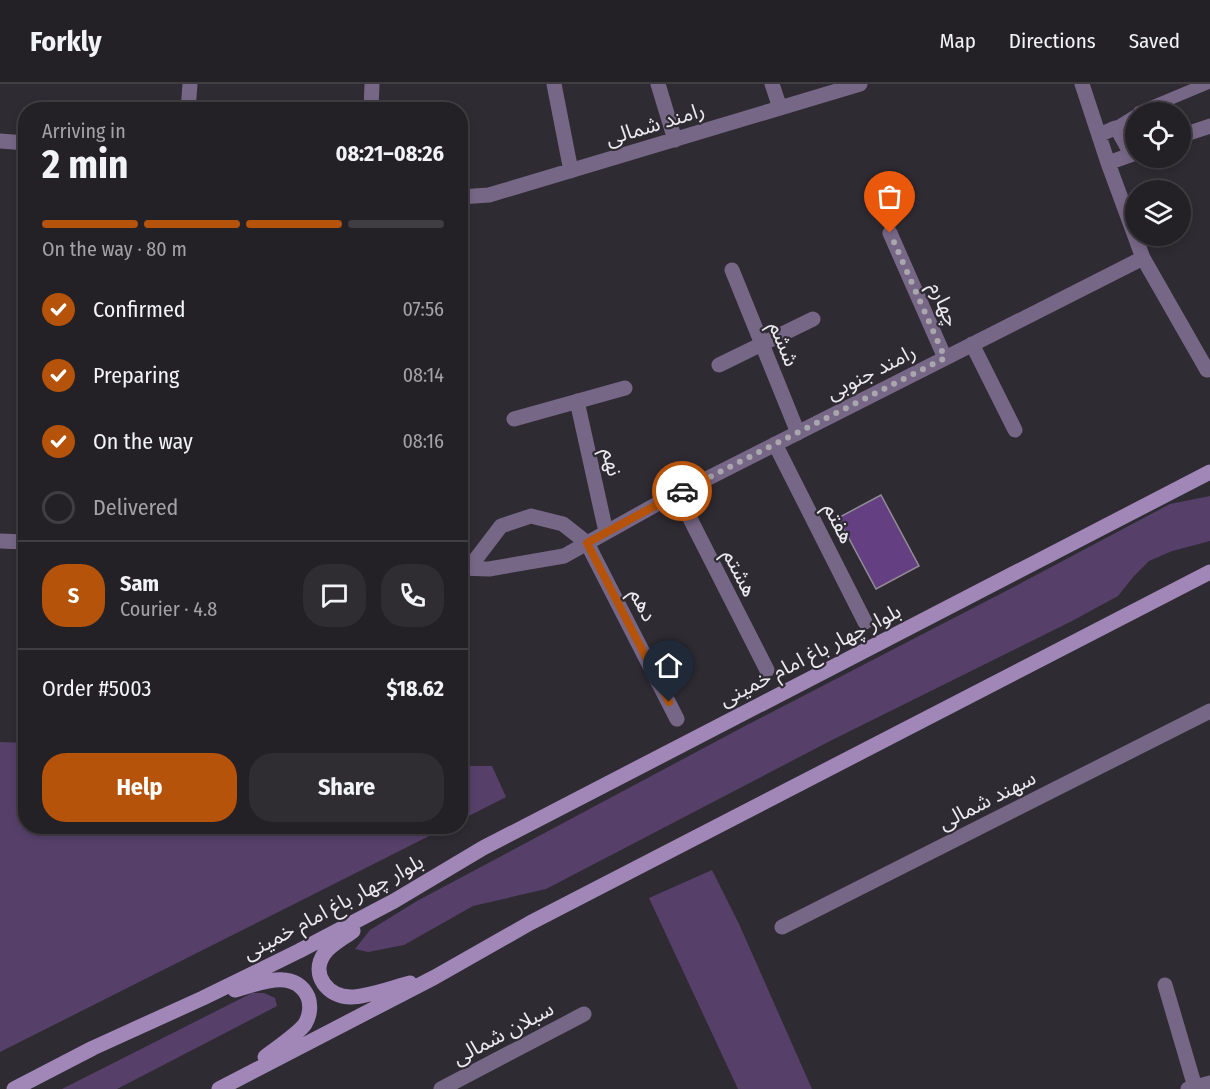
<!DOCTYPE html>
<meta charset="utf-8">
<style>
:root{--surface:#232026;--page:#2f2d32;--text:#f1f3f6;--muted:#a3a3a7;--line:#403e43;--accent:#b45309}
body{margin:0;font-family:"Fira Sans Condensed","Noto Sans Arabic",sans-serif;background:var(--page);color:var(--text);height:100vh;display:flex;flex-direction:column;font-size:22px;white-space:nowrap}
*{box-sizing:border-box;margin:0}
p{font-size:20px;color:var(--muted)}
.icon{flex:none;width:33px;height:33px;fill:none;stroke:currentColor;stroke-width:2;stroke-linecap:round;stroke-linejoin:round}
.map{position:relative;flex:1;overflow:hidden}
.side{position:absolute;left:18px;top:18px;width:450px;height:732px;display:flex;flex-direction:column;background:var(--surface);border-radius:24px;box-shadow:0 3px 9px #0003,0 0 0 2px var(--line)}
.side>*{flex:none}
.tools{position:absolute;left:1125px;top:18px;display:grid;gap:12px}
.tools a{display:grid;place-items:center;width:66px;height:66px;border-radius:50%;background:var(--surface);box-shadow:0 3px 9px #0003,0 0 0 2px var(--line);font-size:30px}
.pin{position:absolute;display:grid;place-items:center;width:51px;height:51px;color:#fff;margin:-62px -26px;border-radius:50% 50% 50% 0;rotate:-45deg;box-shadow:0 0 6px #0007}
.pin .icon{rotate:45deg}
.courier{position:absolute;display:grid;place-items:center;width:60px;height:60px;margin:-30px;border:4px solid #b45309;border-radius:50%;background:#fff;color:#222;box-shadow:0 2px 8px #0007}
.head em{font-style:normal;font-weight:700}
.head div{display:flex;flex-direction:column-reverse}
.head{display:flex;align-items:center;justify-content:space-between;height:102px;padding:0 24px}
h1{font-size:39px;font-weight:700;line-height:45px}
.bar{display:grid;grid-template-columns:repeat(4,1fr);gap:9px 6px;align-content:center;height:72px;padding:0 24px}
.bar i{height:8px;border-radius:4px;background:var(--line)}
.bar .current{background:var(--accent)}
.bar p{grid-column:span 4}
.line{display:flex;align-items:center;gap:15px;padding:0 24px;border-top:2px solid var(--line)}
.line div{flex:1}
.round{display:grid;place-items:center;flex:none;width:63px;height:63px;border-radius:24px;background:var(--page)}
ol{padding:0 24px;list-style:none}
li{display:flex;align-items:center;gap:18px;height:66px}
li p{margin-inline-start:auto}
li .icon{padding:6px;border-radius:50%;background:var(--accent);color:#fff;stroke-width:4}
li:last-child{color:var(--muted)}
li i{width:33px;height:33px;border:3px solid var(--line);border-radius:50%}
.cta{display:flex;gap:12px;margin-top:auto;padding:12px 24px}
.cta a{flex:1;height:69px;border-radius:24px;background:var(--accent);color:#fff;font-size:24px;font-weight:700;line-height:69px;text-align:center}
.cta a+a{background:var(--page);color:var(--text)}
header{display:flex;align-items:center;gap:36px;box-sizing:border-box;height:84px;padding:0 30px;background:var(--surface);border-bottom:2px solid var(--line)}
header strong{font-size:28px}
nav{display:flex;gap:33px;margin-inline-start:auto;font-size:21px}
.map>svg:first-child{display:block}
.green{fill:#56406a}
.building{fill:#643f82;stroke:#928d97;stroke-width:1.5}
.lines{fill:none;stroke-linecap:round;stroke-linejoin:round}
.lane{stroke:#776786;stroke-width:12}
.street{stroke:#776786;stroke-width:15}
.secondary{stroke:#a087b8;stroke-width:15}
.done{stroke:#aaa6ad;stroke-width:6;stroke-dasharray:0 10.8}
.route{stroke:#b45309;stroke-width:8}
.labels{text-anchor:middle;dominant-baseline:central;stroke-width:4.5;stroke-linejoin:round;paint-order:stroke}
.street-label{font-size:21px;fill:#ece9ef;stroke:#2f2b33}
</style>
<header>
<strong>Forkly</strong>
<nav><a>Map</a><a>Directions</a><a>Saved</a></nav>
</header>
<div class="map">
<svg width="1210" height="1005" viewBox="0 0 1210 1005">
<rect width="100%" height="100%" fill="#2f2b33"/>
<path class="green" d="M 1210,412 L 1210,457 L 1172,467 L 1149,477 L 1134,492 L 1118,512 L 1072,537 L 830,657 L 546,805 L 473,822 L 404,861 L 368,868 L 355,865 L 370,846 L 417,817 L 745,642 L 1006,507 L 1170,420 Z
M 0,658 L 25,659 L 26,742 L 447,743 L 0,968 Z
M 461,682 L 492,682 L 506,713 L 461,736 Z
M 712,786 L 739,840 L 812,1005 L 738,1005 L 649,814 Z
M 252,909 L 264,909 L 275,914 L 277,922 L 117,1005 L 62,1005 Z"/>
<path class="building" d="M 881,411 L 919,482 L 876,505 L 838,434 Z"/>
<g class="lines">
<path class="lane" d="M 1139,28 L 1206,0
M 1130,71 L 1115,44 L 1136,31"/>
<path class="street" d="M 554,0 L 571,87
M 658,0 L 675,56
M 772,0 L 780,24
M 188,26 L 190,0
M 371,26 L 372,0
M 1099,51 L 1115,44
M 1180,52 L 1210,42
M 0,57 L 26,59
M 1108,79 L 1136,69
M 460,113 L 489,111 L 860,0
M 890,149 L 945,274
M 1143,174 L 1207,286
M 732,186 L 798,349
M 972,260 L 1015,346
M 719,281 L 813,235
M 577,317 L 606,448
M 514,335 L 625,304
M 775,360 L 865,538
M 677,409 L 767,586
M 0,457 L 26,458
M 460,484 L 489,485 L 564,472 L 657,420 L 1143,174 L 1108,79 L 1082,0
M 469,484 L 501,442 L 531,432 L 563,440 L 587,459 L 677,635
M 782,843 L 1210,627
M 1165,901 L 1195,1003
M 441,1005 L 584,930
M 1188,1005 L 1210,999"/>
<path class="secondary" d="M 353,847 C 344,854 330,861 324,870 C 310,891 328,913 351,913 C 367,913 394,903 410,899
M 235,906 C 258,900 294,883 308,913 C 311,921 310,932 305,940 C 299,949 274,966 265,973
M 14,1005 L 93,964 L 203,914 L 299,867 L 394,817 L 483,764 L 1210,388
M 219,1005 L 435,893 L 530,839 L 1210,488"/>
</g>
<g class="lines">
<path class="done" d="M 682,407 L 945,274 L 890,149"/>
<path class="route" d="M 669,618 L 587,459 L 682,407"/>
</g>
<g class="labels">
<g class="street-label">
<text transform="translate(655 40) rotate(-17)">رامند شمالی</text>
<text transform="translate(944 220) rotate(66)">چهارم</text>
<text transform="translate(784 260) rotate(68)">ششم</text>
<text transform="translate(871 288) rotate(-27)">رامند جنوبی</text>
<text transform="translate(612 378) rotate(77)">نهم</text>
<text transform="translate(839 439) rotate(63)">هفتم</text>
<text transform="translate(740 489) rotate(63)">هشتم</text>
<text transform="translate(643 521) rotate(63)">دهم</text>
<text transform="translate(810 571) rotate(-27)">بلوار چهار باغ امام خمینی</text>
<text transform="translate(987 716) rotate(-27)">سهند شمالی</text>
<text transform="translate(333 823) rotate(-28)">بلوار چهار باغ امام خمینی</text>
<text transform="translate(503 949) rotate(-28)">سبلان شمالی</text>
</g>
</g>
</svg>
<div class="tools">
<a><svg class="icon" aria-label="locate" viewBox="0 0 24 24"><circle cx="12" cy="12" r="6"/><path d="M12 2v4M12 18v4M2 12h4M18 12h4"/></svg></a>
<a><svg class="icon" aria-label="layers" viewBox="0 0 24 24"><path d="M12 4l9 5-9 5-9-5zM3 14l9 5 9-5"/></svg></a>
</div>
<div class="pin" style="left:890px;top:149px;background:#ea580c"><svg class="icon" aria-label="bag" viewBox="0 0 24 24"><path d="M5 8h14l-1 12H6zM9 8a3 3 0 0 1 6 0"/></svg></div>
<div class="pin" style="left:669px;top:618px;background:#1f2937"><svg class="icon" aria-label="home" viewBox="0 0 24 24"><path d="M3 11l9-7 9 7M6 9v11h12V9"/></svg></div>
<div class="courier" style="left:682px;top:407px"><svg class="icon" aria-label="car" viewBox="0 0 24 24"><path d="M5 17H2v-5l4-1 3-4h7l3 4 3 1v5h-3M9 17h6M6 11h13"/><circle cx="7" cy="17" r="2"/><circle cx="17" cy="17" r="2"/></svg></div>
<section class="side">
<div class="head"><div><h1>2 min</h1><p>Arriving in</p></div><em>08:21–08:26</em></div>
<div class="bar"><i class="current"></i><i class="current"></i><i class="current"></i><i></i><p>On the way · 80 m</p></div>
<ol>
<li><svg class="icon" aria-label="check" viewBox="0 0 24 24"><path d="M5 12l5 5 9-10"/></svg>Confirmed<p>07:56</p></li>
<li><svg class="icon" aria-label="check" viewBox="0 0 24 24"><path d="M5 12l5 5 9-10"/></svg>Preparing<p>08:14</p></li>
<li><svg class="icon" aria-label="check" viewBox="0 0 24 24"><path d="M5 12l5 5 9-10"/></svg>On the way<p>08:16</p></li>
<li><i></i>Delivered</li>
</ol>
<div class="line" style="height:108px"><b class="round" style="background:var(--accent);color:#fff">S</b><div><b>Sam</b><p>Courier · 4.8</p></div><a class="round"><svg class="icon" aria-label="chat" viewBox="0 0 24 24"><path d="M4 5h16v11H9l-5 4z"/></svg></a><a class="round"><svg class="icon" aria-label="phone" viewBox="0 0 24 24"><path d="M5 4h4l2 5-3 2q2 4 5 5l2-3 5 2v4C11 20 4 13 5 4z"/></svg></a></div>
<div class="line" style="height:78px"><div>Order #5003</div><b>$18.62</b></div>
<div class="cta"><a>Help</a><a>Share</a></div>
</section>
</div>
